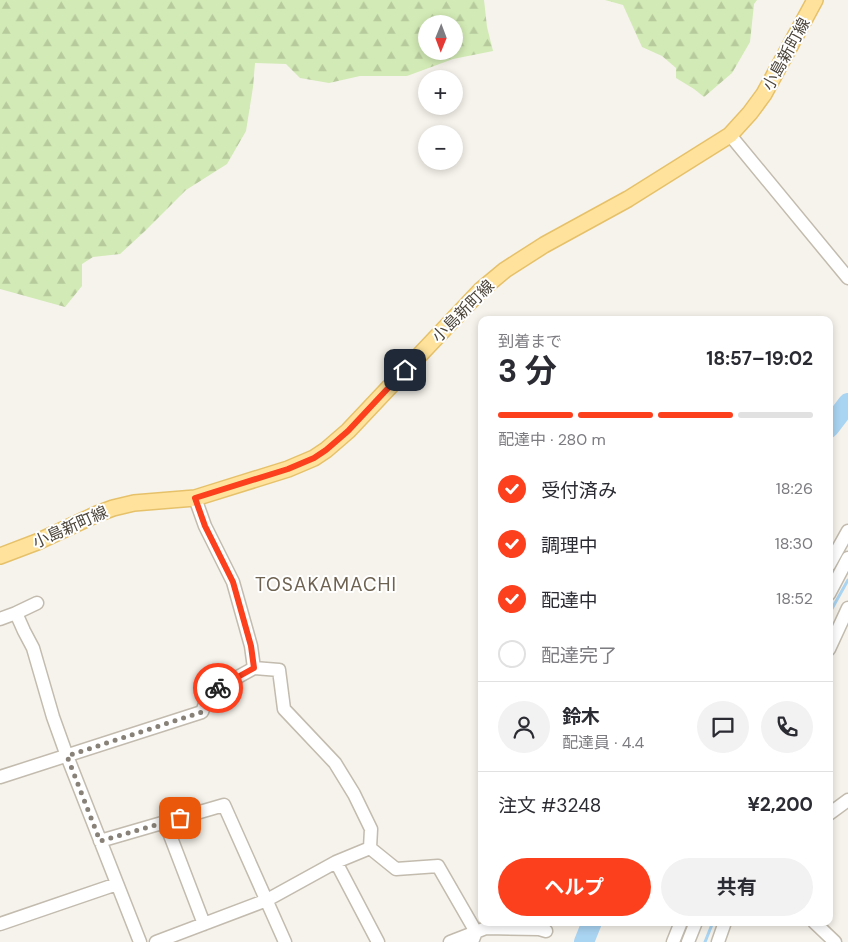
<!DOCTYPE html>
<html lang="ja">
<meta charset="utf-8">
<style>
:root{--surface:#fff;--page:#f2f2f3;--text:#2b2b33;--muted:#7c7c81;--line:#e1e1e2;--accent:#fc3f1d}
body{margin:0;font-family:"DM Sans","Noto Sans JP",sans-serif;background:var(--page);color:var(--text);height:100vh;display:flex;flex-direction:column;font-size:19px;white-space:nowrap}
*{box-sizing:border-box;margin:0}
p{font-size:16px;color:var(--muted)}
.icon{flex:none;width:28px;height:28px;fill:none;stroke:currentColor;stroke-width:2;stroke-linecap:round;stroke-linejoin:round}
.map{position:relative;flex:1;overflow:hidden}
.side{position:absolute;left:478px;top:316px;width:355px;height:610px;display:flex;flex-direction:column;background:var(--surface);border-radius:10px;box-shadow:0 2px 8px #0003}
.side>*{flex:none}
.needle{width:32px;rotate:181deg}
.controls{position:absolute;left:418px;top:15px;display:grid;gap:10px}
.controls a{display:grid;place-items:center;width:45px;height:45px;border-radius:50%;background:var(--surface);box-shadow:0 2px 8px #0003;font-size:25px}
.pin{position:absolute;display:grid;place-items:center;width:42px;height:42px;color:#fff;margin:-21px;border-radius:10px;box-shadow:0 2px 8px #0006}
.courier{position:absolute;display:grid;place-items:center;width:50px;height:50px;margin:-25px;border:4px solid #fc3f1d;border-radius:50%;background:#fff;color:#222;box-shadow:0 1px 6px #0007}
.summary em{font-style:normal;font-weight:700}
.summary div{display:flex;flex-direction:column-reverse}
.summary{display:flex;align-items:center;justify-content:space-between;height:85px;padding:0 20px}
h1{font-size:32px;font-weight:700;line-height:38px}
.bar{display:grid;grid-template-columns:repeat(4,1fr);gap:8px 5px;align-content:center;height:60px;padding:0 20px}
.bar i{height:6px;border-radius:4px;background:var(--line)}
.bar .selected{background:var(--accent)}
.bar p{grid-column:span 4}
.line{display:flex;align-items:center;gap:12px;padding:0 20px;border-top:1px solid var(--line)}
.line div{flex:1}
.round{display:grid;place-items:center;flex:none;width:52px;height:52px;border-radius:26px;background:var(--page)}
ol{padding:0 20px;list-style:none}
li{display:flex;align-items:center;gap:15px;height:55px}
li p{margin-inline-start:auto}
li .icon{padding:5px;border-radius:50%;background:var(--accent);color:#fff;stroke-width:4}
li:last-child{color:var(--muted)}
li i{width:28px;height:28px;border:2px solid var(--line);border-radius:50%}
.primary-button{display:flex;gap:10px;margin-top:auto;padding:10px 20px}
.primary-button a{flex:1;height:58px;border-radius:30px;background:var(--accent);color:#fff;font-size:20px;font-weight:700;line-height:58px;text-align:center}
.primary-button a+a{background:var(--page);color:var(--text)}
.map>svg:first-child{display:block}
.forest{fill:url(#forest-firs);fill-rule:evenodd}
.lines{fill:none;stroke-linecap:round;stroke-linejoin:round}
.stream{stroke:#a9d4f2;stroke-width:3}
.river{stroke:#a9d4f2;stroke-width:20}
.minor-casing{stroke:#c2bbae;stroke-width:15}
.major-casing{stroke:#e6c16a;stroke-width:18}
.minor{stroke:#fff;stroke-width:12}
.major{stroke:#ffe39c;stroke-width:15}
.done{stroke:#878178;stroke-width:5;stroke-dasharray:0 9}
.route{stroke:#fc3f1d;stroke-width:6}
.labels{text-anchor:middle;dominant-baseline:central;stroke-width:4;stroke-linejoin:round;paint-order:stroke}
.street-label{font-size:16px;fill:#4b4439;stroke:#fff}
.quarter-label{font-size:19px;letter-spacing:1px;fill:#6e6250;stroke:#fff}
</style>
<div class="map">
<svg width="848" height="942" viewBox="0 0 848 942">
<defs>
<pattern id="forest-firs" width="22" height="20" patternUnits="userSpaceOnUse" patternTransform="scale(1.25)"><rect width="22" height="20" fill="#d2eab5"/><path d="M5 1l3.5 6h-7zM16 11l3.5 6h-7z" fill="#b6ca9c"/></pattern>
</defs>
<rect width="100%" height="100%" fill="#f6f3ec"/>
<path class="forest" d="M 0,0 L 484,0 L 487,27 L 493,51 L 453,59 L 407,76 L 360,76 L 329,83 L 300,78 L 286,64 L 255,63 L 253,87 L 246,131 L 227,164 L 186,190 L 145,231 L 120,254 L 93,257 L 82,264 L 82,286 L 65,307 L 0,289 ZM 426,24 L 454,24 L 454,51 L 426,51 Z
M 605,0 L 757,0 L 754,4 L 750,42 L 732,73 L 704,97 L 694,89 L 676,78 L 676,68 L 662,56 L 642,47 L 623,5 Z"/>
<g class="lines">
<path class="stream" d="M 829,614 L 848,580
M 705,942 L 713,922"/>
<path class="river" d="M 829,428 L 848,403
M 584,942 L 592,922"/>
<g class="minor-casing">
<path id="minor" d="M 730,135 L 848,278
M 195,498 L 205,526 L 233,582 L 251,646 L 254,668
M 829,565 L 848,531
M 829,594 L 848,558
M 37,603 L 16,613 L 24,631 L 33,648 L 53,717 L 67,756 L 140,942
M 0,619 L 16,613
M 829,649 L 848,608
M 0,777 L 202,712 L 209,693 L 254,668 L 279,670 L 284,709 L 335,763 L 354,794 L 371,829 L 370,848
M 829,814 L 848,800
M 165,822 L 204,924
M 100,841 L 224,805 L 285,942
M 370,848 L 396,869 L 438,866 L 476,932 L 472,942
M 336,862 L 378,942
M 814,922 L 835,942
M 0,924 L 117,884
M 156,942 L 267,900 L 336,862 L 370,848
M 450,942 L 486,928 L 539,929 L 546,931
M 673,942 L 681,922
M 688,942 L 696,922
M 718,942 L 725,922"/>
</g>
<g class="major-casing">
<path id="major" d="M 0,556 L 37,542 L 97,514 L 113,508 L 134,503 L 195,498 L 288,469 L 314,458 L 326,450 L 348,431 L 481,290 L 505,270 L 544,245 L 628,199 L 730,135 L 750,113 L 764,94 L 815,0"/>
</g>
<use href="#minor" class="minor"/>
<use href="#major" class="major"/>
</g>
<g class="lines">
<path class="done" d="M 180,818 L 100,841 L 67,756 L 202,712 L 208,693 L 218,688"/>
<path class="route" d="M 218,688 L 254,668 L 251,646 L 233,582 L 205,526 L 195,498 L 288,469 L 314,458 L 326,450 L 348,431 L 405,370"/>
</g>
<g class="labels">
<g class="street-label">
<text transform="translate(786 54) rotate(-61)">小島新町線</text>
<text transform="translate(463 311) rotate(-45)">小島新町線</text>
<text transform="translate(70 527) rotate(-24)">小島新町線</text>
</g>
<g class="quarter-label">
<text x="326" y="584">TOSAKAMACHI</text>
</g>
</g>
</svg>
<div class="controls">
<a><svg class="needle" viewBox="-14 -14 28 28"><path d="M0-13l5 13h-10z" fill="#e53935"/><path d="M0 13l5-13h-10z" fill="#7c7c81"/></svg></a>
<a>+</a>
<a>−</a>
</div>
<div class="pin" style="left:180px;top:818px;background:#ea580c"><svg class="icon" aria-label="bag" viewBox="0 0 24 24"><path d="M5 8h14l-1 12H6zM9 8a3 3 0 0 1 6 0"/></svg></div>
<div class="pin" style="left:405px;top:370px;background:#1f2937"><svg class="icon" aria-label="home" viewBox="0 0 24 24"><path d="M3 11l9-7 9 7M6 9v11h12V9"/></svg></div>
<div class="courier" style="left:218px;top:688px"><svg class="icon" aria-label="bike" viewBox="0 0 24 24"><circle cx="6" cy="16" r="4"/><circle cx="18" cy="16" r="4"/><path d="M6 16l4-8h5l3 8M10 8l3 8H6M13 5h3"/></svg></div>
<section class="side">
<div class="summary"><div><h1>3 分</h1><p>到着まで</p></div><em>18:57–19:02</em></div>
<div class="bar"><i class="selected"></i><i class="selected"></i><i class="selected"></i><i></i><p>配達中 · 280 m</p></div>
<ol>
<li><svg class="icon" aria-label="check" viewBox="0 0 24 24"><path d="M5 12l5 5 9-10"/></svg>受付済み<p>18:26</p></li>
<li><svg class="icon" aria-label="check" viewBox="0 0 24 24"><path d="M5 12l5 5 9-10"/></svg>調理中<p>18:30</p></li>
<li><svg class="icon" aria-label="check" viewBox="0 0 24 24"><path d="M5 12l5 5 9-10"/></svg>配達中<p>18:52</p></li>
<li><i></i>配達完了</li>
</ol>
<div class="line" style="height:90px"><a class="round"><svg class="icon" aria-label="person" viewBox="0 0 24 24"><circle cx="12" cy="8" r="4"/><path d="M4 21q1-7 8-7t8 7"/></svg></a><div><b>鈴木</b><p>配達員 · 4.4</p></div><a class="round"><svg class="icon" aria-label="chat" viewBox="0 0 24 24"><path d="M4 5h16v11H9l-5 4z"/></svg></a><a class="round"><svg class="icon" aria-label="phone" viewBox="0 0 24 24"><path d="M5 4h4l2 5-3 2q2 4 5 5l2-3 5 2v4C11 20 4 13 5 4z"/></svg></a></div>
<div class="line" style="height:65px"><div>注文 #3248</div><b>¥2,200</b></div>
<div class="primary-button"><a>ヘルプ</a><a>共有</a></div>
</section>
</div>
